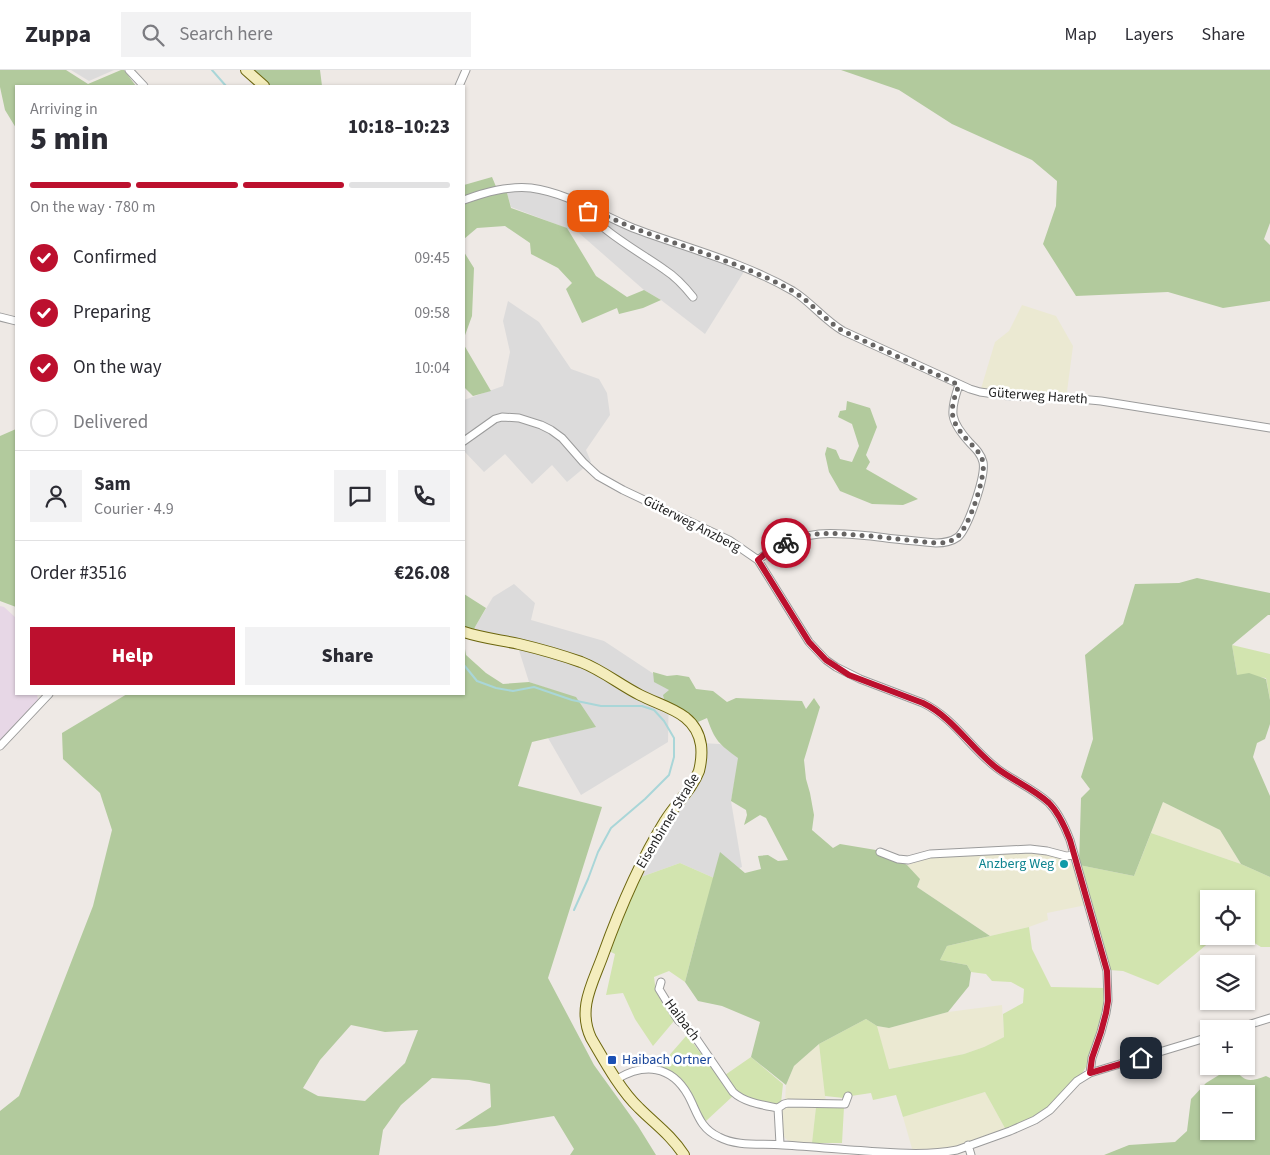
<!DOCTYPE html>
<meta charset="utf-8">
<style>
:root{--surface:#fff;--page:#f2f2f3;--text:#2b2b33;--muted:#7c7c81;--line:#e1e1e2;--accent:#bc102e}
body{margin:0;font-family:"Source Sans 3",sans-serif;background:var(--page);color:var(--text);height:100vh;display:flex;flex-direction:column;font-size:19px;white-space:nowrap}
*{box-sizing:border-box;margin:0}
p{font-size:16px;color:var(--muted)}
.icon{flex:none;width:28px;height:28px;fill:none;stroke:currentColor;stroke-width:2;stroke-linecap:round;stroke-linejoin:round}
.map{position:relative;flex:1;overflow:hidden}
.side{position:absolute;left:15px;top:15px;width:450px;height:610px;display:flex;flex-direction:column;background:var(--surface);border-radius:0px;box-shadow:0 1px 4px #0004}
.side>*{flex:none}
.controls{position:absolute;left:1200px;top:820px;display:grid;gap:10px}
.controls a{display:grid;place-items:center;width:55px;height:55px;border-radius:0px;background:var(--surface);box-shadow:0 1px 4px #0004;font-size:25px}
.pin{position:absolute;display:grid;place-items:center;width:42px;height:42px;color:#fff;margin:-21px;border-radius:10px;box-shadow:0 2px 8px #0006}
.courier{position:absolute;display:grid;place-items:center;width:50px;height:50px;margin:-25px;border:4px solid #bc102e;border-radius:50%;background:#fff;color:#222;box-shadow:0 1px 6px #0007}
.head em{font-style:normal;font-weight:800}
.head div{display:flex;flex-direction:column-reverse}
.head{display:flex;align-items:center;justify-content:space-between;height:85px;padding:0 15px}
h1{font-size:32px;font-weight:800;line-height:38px}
.bar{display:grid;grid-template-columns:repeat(4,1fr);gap:8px 5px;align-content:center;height:60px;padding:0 15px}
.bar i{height:6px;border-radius:4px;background:var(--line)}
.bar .active{background:var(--accent)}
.bar p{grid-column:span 4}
.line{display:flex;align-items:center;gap:12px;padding:0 15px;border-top:1px solid var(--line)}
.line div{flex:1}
.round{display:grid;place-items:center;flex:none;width:52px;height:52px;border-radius:0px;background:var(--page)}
ol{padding:0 15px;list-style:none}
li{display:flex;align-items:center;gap:15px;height:55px}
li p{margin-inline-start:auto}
li .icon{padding:5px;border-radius:50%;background:var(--accent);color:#fff;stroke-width:4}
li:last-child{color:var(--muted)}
li i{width:28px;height:28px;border:2px solid var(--line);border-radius:50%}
.action{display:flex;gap:10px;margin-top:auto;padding:10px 15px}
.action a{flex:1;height:58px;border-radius:0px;background:var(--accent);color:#fff;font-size:20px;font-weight:800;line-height:58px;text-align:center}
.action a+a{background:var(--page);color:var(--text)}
header{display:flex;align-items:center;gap:30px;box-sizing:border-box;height:70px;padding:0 25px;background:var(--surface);border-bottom:1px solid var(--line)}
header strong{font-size:24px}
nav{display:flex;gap:28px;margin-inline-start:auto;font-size:18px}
.search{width:350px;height:45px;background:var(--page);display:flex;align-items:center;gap:12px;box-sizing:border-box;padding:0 18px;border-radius:0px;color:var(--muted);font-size:19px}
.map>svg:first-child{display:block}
.residential{fill:#dcdbdb}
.industrial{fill:#e7d7e6}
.farmland{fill:#ebe9d2}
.grass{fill:#d2e4af}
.forest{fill:#b2ca9d;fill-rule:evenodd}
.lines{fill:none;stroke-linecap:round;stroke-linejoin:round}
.stream{stroke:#a9d6d8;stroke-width:2}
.minor-casing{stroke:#9b9b9b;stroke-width:9}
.secondary-casing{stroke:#6c660e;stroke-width:12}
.minor{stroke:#fff;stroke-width:7}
.secondary{stroke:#f4edbd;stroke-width:10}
.done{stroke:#676564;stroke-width:5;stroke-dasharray:0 9}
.route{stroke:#bc102e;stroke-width:6}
.culture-dot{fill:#0f9aa8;stroke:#fff;stroke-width:2}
.transit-dot{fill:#1a4fb4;stroke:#fff;stroke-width:2}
.labels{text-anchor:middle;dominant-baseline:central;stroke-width:5;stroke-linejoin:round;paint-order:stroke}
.street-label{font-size:14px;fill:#1e1e1e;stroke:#fff}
.culture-label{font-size:14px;fill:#0d838f;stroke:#fff;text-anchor:end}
.transit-label{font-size:14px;fill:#164399;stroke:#fff;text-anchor:start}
</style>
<header>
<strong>Zuppa</strong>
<div class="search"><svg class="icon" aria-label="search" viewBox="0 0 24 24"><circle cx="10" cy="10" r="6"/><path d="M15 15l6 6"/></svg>Search here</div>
<nav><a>Map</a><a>Layers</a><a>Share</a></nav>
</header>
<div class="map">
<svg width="1270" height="1085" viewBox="0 0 1270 1085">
<rect width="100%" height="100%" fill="#eee9e5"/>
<path class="residential" d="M 71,0 L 114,0 L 89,11 Z
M 506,119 L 554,123 L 745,200 L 705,264 L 661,230 L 644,220 L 579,163 L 511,137 Z
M 508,231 L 539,252 L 571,299 L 599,309 L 607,323 L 610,345 L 586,380 L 591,392 L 567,412 L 552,395 L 532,414 L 505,384 L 484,402 L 464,381 L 464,330 L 503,316 L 510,282 L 503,251 Z
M 514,514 L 535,533 L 531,550 L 604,571 L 669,614 L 668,672 L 581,725 L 548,668 L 595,657 L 576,628 L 529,612 L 517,574 L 472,565 L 475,557 L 493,527 Z
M 701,673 L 720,674 L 739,688 L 731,731 L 742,797 L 714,808 L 680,793 L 641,807 L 636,805 L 695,709 Z"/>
<path class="industrial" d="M 0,536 L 4,537 L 16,548 L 16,624 L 37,624 L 39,635 L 0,677 Z"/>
<path class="farmland" d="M 1022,235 L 1056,246 L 1073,276 L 1066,329 L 980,322 L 995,272 L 1009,261 Z
M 1163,732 L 1220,760 L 1241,794 L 1151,763 Z
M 1037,782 L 1064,789 L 1074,796 L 1086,835 L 1047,843 L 1048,850 L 1029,857 L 990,866 L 917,817 L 920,809 L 907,795 L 930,787 Z
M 1002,935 L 1004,967 L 984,977 L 964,984 L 888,999 L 877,956 L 889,958 L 948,942 Z
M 819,974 L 826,1032 L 785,1032 L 786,1015 L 794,996 Z
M 985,1022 L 1006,1060 L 944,1080 L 913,1082 L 903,1047 Z
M 790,1036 L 816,1037 L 812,1075 L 791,1073 L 785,1068 L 782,1061 L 781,1043 L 785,1037 Z"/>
<path class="grass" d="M 1232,575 L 1270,584 L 1270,630 L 1266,608 L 1237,605 Z
M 1151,763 L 1241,794 L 1270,807 L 1270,877 L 1261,877 L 1243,866 L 1246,866 L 1246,829 L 1209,829 L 1209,866 L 1217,866 L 1158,915 L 1123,901 L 1109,900 L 1079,795 L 1134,806 Z
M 680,793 L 714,808 L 697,866 L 685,912 L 669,901 L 654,907 L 656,922 L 674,951 L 653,976 L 635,949 L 623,923 L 606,925 L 615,884 L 609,881 L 630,827 L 641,807 Z
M 1029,857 L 1032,879 L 1051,917 L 1105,918 L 1104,943 L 1086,997 L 1080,1007 L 1039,1045 L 1006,1060 L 985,1022 L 903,1047 L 896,1025 L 873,1030 L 871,1023 L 851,1026 L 850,1023 L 846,1023 L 844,1028 L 825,1026 L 819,974 L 866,949 L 877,956 L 889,999 L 964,984 L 984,977 L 1004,967 L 1003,944 L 1023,933 L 1024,919 L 1011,912 L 992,911 L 986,904 L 971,902 L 967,895 L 940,890 L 947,876 Z
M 687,965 L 733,1026 L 706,1051 L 698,1041 L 694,1032 L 659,997 Z
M 751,987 L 783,1014 L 781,1033 L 772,1036 L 750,1029 L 737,1023 L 725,1005 Z
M 816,1037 L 844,1037 L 842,1073 L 812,1073 Z"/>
<path class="forest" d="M 0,0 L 66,0 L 88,14 L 121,0 L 124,0 L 136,16 L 16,16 L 16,58 L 5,40 L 0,17 Z
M 254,0 L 320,0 L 322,16 L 268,16 Z
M 841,0 L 1270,0 L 1270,153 L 1264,169 L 1270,175 L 1270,231 L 1223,238 L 1168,222 L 1076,226 L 1043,174 L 1056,136 L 1057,111 L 1032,90 L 952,54 L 899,20 Z
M 492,107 L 497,119 L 506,119 L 511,138 L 567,158 L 596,206 L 627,227 L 644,220 L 661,230 L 643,238 L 619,244 L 617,238 L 582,253 L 566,219 L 572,213 L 558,198 L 531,184 L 530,173 L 505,156 L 477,158 L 464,169 L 464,115 Z
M 464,182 L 474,198 L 472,246 L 464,268 Z
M 464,275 L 491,321 L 473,326 L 464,317 Z
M 847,331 L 870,338 L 877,357 L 866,385 L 870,392 L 866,399 L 918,429 L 903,435 L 872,434 L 840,421 L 829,402 L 825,384 L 827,377 L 836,380 L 840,389 L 852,392 L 859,376 L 852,354 L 838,347 L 840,341 L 846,340 Z
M 16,359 L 16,537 L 0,531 L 0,366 Z
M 1197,508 L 1270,523 L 1270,545 L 1268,545 L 1232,575 L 1237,605 L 1249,603 L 1266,609 L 1270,630 L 1270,654 L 1265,669 L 1257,673 L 1253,687 L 1270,726 L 1270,807 L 1241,794 L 1220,760 L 1163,732 L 1134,806 L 1079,795 L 1081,728 L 1090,719 L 1081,707 L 1093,669 L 1085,585 L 1123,554 L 1135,514 L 1179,513 Z
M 464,524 L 486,538 L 475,557 L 472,565 L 464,562 Z
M 464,573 L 466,585 L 486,603 L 503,614 L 529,612 L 576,627 L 596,657 L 532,672 L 518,716 L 602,737 L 548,908 L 594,995 L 638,1056 L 656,1085 L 570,1085 L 574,1079 L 554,1046 L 495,1056 L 455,1060 L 491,1037 L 490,1014 L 469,1010 L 432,1008 L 401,1035 L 383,1060 L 379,1085 L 0,1085 L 0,1041 L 19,1026 L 93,836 L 112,760 L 100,723 L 63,689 L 62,663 L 127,624 L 464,624 ZM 351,955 L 385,962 L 418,960 L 405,993 L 365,1031 L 318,1026 L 303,1018 L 320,990 Z
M 653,602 L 667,606 L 677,605 L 689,607 L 696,619 L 713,621 L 727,632 L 736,628 L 802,631 L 806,639 L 814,628 L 820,637 L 804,690 L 806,709 L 810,723 L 814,745 L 812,760 L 833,778 L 840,774 L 882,781 L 907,795 L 920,809 L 917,817 L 990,866 L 947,876 L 940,890 L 967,895 L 971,902 L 969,916 L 948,942 L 889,958 L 877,956 L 866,949 L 819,974 L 794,996 L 786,1015 L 751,987 L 760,952 L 722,936 L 698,931 L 685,912 L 697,866 L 720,782 L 745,803 L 761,799 L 758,786 L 768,785 L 778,791 L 788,790 L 766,748 L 760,745 L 744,755 L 747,745 L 746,740 L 731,731 L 738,688 C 719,674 715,671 707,648 L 698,652 L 665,633 L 663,625 L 669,620 L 654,612 Z
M 1232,997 C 1245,1011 1247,1013 1266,1006 L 1270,1008 L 1270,1085 L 1104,1085 L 1129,1075 L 1175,1072 L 1187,1061 L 1191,1029 L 1206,1013 ZM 1209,1024 L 1246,1024 L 1246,1061 L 1209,1061 Z"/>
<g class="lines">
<path class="stream" d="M 212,0 L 226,16
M 464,595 L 477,611 L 496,618 L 513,621 L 534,617 L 572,630 L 601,636 L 642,636 L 654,640 L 664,651 L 674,668 L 674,687 L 669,705 L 645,729 L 611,758 L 598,782 L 588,809 L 574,840"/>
<g class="minor-casing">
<path id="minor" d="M 129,0 L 144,16
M 459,16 L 466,0
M 464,130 C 486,122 507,116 531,118 C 568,123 599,144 633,158 C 686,178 743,192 793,221 C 811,232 824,250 843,261 L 970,319 L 980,322 L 1009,326 L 1069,328 L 1101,331 L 1270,358
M 587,137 C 591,156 648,187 665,200 C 676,207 685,217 693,227
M 0,247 L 16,251
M 464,371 L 495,349 L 502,347 L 519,348 L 541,355 L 551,360 L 562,368 L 583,392 L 598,406 L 623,420 L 729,470 L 758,490 L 809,572 L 826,590 L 836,597 L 860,609 L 923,633 C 954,648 971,679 998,699 C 1014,711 1034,719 1049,733 C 1059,743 1065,757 1070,770 L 1107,901 L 1108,931 L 1106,943 L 1101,962 L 1092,988 L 1090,1003
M 758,490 C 764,485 770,481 777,478 C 811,459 834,463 871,466 C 892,469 914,471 936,473 C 944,473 951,472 958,467 C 968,458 986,406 983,392 C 981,384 976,379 970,373 C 950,351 949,343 959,315
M 0,676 L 49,624
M 880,782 L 898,789 L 908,790 L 930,784 L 1030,779 L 1047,781 L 1066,786 L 1074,785
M 661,912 L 659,919 L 678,950 L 691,961 L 733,1022 C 745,1033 763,1035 778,1038
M 1235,959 L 1270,948
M 617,1009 C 644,993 671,995 688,1025 C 697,1041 699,1058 719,1067 C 738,1077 762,1073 783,1075 C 816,1077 848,1080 881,1082 C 907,1084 932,1085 957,1080 L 1010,1061 L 1035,1050 L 1050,1040 L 1077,1011 L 1090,1003 L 1209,967
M 780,1074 L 778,1038 L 784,1034 L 788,1033 L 845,1034 L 848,1026
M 968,1075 L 971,1085"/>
</g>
<g class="secondary-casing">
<path id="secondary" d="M 246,0 L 264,16
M 464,562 C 482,568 501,570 519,574 C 540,579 561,585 581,592 C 602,600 620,615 640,625 C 665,638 696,642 701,675 C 702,683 701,693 699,701 C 692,720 675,734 665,751 C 639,793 620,838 603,885 C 593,913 577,938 591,968 C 604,990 620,1020 639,1038 C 655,1054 671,1065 684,1085"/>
</g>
<use href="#minor" class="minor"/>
<use href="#secondary" class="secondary"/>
</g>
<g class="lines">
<path class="done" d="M 588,141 L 587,137 C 604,145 621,153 639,160 C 689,179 741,193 789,219 C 810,230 823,249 843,261 L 959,315 C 948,343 950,351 970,373 C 976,379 981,384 983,392 C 986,406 969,458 957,467 C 951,472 944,473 936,473 C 914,471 892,468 870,466 C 841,464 813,459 786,473"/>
<path class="route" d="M 786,473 L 766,483 L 758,490 L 809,572 L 826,590 L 849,605 L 923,633 C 954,648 971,679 998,699 C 1014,711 1034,719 1049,733 C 1059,743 1065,757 1070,770 L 1107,901 L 1108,931 L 1106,943 L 1101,962 L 1092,988 L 1090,1003 L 1141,988"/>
</g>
<circle class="culture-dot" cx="1064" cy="794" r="5"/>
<rect class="transit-dot" x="607" y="985" width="10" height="10" rx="2.5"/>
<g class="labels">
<g class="street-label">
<text transform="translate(1038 326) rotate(4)">Güterweg Hareth</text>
<text transform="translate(692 454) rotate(27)">Güterweg Anzberg</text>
<text transform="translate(668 751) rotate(-59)">Eisenbirner Straße</text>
<text transform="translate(682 950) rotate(53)">Haibach</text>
</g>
<g class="culture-label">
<text x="1054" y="794">Anzberg Weg</text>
</g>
<g class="transit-label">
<text x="622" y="990">Haibach Ortner</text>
</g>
</g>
</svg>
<div class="controls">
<a><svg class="icon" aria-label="locate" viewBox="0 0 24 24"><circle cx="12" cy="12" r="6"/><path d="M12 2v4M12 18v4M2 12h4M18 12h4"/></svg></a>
<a><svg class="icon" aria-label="layers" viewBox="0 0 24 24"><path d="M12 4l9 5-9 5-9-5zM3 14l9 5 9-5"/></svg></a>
<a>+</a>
<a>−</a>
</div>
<div class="pin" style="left:588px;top:141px;background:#ea580c"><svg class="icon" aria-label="bag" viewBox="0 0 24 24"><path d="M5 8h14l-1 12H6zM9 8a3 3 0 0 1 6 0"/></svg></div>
<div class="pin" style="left:1141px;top:988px;background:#1f2937"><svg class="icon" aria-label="home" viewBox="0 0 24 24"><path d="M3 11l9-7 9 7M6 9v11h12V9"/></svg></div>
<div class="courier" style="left:786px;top:473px"><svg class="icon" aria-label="bike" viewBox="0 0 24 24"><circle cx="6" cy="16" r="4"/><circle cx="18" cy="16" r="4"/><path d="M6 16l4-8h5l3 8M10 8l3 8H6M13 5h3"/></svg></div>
<section class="side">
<div class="head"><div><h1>5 min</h1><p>Arriving in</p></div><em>10:18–10:23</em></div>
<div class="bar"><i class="active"></i><i class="active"></i><i class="active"></i><i></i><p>On the way · 780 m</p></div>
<ol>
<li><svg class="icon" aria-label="check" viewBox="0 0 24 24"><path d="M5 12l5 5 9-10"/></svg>Confirmed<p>09:45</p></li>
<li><svg class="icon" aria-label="check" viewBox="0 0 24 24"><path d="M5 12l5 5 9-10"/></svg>Preparing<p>09:58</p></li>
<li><svg class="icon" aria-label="check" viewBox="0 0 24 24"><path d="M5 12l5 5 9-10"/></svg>On the way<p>10:04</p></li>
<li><i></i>Delivered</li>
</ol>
<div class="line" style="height:90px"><a class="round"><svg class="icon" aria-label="person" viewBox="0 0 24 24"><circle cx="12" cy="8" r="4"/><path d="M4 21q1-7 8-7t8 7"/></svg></a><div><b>Sam</b><p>Courier · 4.9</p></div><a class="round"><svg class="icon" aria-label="chat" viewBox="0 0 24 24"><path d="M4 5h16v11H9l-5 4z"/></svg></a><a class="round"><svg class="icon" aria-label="phone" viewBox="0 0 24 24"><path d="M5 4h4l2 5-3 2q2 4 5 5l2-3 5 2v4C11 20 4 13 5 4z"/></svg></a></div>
<div class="line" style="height:65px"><div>Order #3516</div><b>€26.08</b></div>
<div class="action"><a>Help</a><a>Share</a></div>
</section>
</div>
